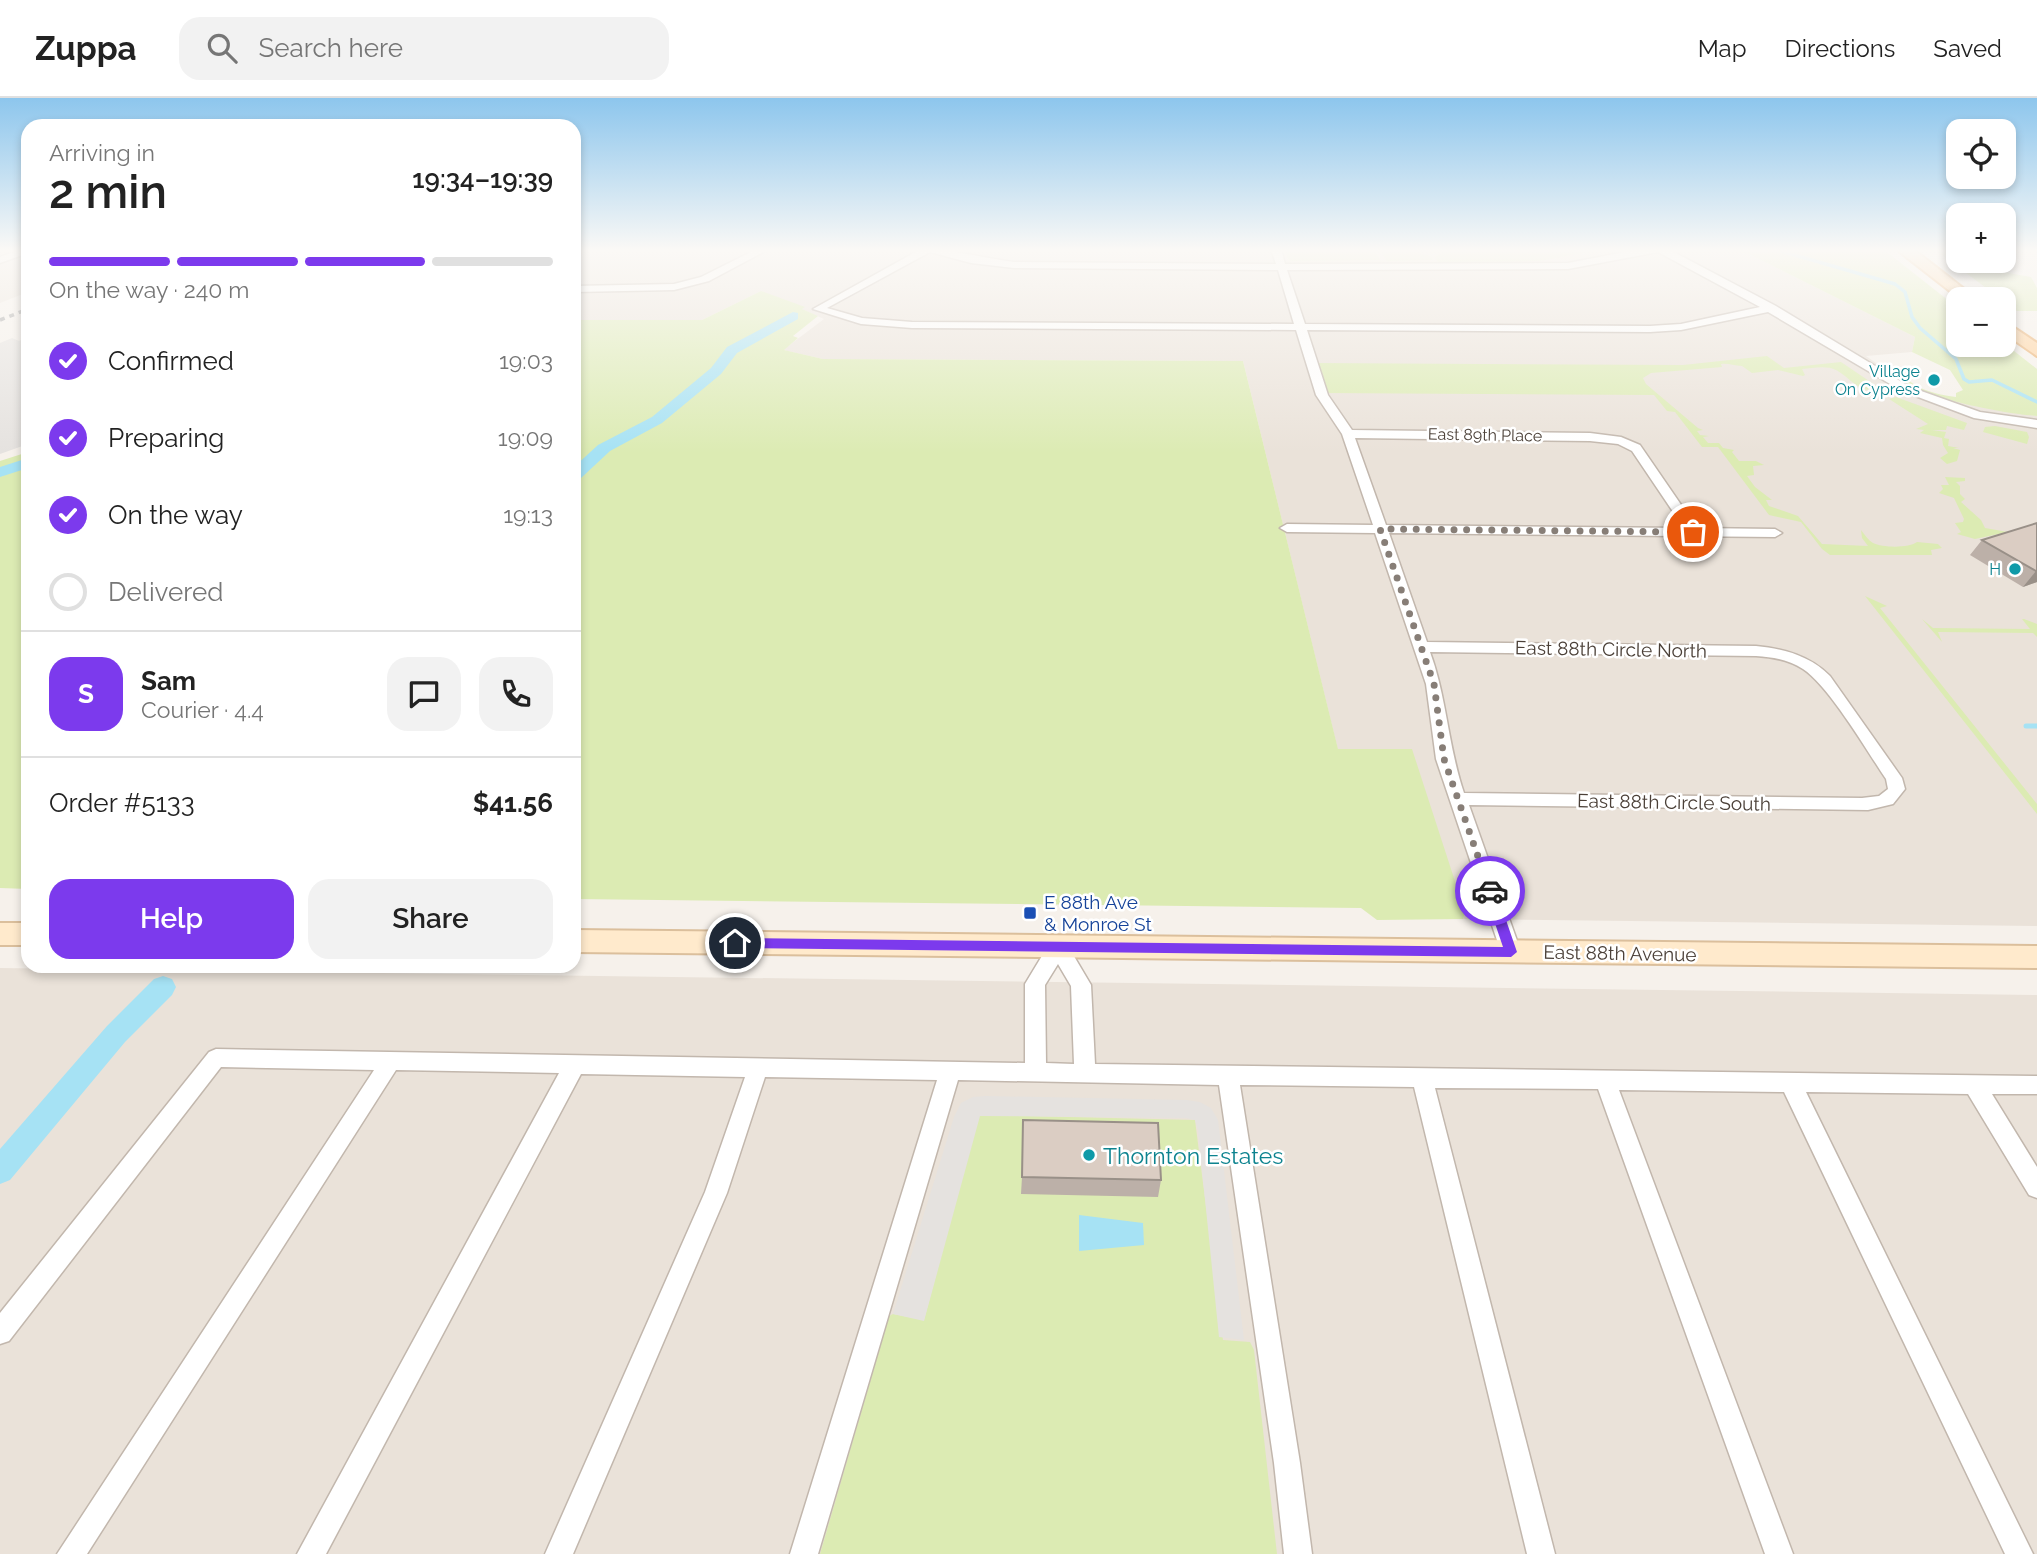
<!DOCTYPE html>
<meta charset="utf-8">
<style>
:root{--surface:#fff;--page:#f2f2f2;--text:#222;--muted:#767676;--line:#e0e0e0;--accent:#7c3aed}
body{margin:0;font-family:Raleway,sans-serif;background:var(--page);color:var(--text);height:100vh;display:flex;flex-direction:column;font-size:26px;white-space:nowrap}
*{box-sizing:border-box;margin:0}
p{font-size:23px;color:var(--muted)}
.icon{flex:none;width:38px;height:38px;fill:none;stroke:currentColor;stroke-width:2;stroke-linecap:round;stroke-linejoin:round}
.map{position:relative;flex:1;overflow:hidden}
.details{position:absolute;left:21px;top:21px;width:560px;height:854px;display:flex;flex-direction:column;background:var(--surface);border-radius:21px;box-shadow:0 4px 10px #0003}
.details>*{flex:none}
.controls{position:absolute;left:1946px;top:21px;display:grid;gap:14px}
.controls a{display:grid;place-items:center;width:70px;height:70px;border-radius:14px;background:var(--surface);box-shadow:0 4px 10px #0003;font-size:35px}
.pin{position:absolute;display:grid;place-items:center;width:60px;height:60px;color:#fff;margin:-30px;border:4px solid #fff;border-radius:50%;box-shadow:0 2px 7px #0007}
.courier{position:absolute;display:grid;place-items:center;width:70px;height:70px;margin:-35px;border:5px solid #7c3aed;border-radius:50%;background:#fff;color:#222;box-shadow:0 2px 9px #0007}
.summary em{font-style:normal;font-weight:600}
.summary div{display:flex;flex-direction:column-reverse}
.summary{display:flex;align-items:center;justify-content:space-between;height:119px;padding:0 28px}
h1{font-size:46px;font-weight:600;line-height:52px}
.bar{display:grid;grid-template-columns:repeat(4,1fr);gap:10px 7px;align-content:center;height:84px;padding:0 28px}
.bar i{height:9px;border-radius:5px;background:var(--line)}
.bar .active{background:var(--accent)}
.bar p{grid-column:span 4}
.line{display:flex;align-items:center;gap:18px;padding:0 28px;border-top:2px solid var(--line)}
.line div{flex:1}
.round{display:grid;place-items:center;flex:none;width:74px;height:74px;border-radius:21px;background:var(--page)}
ol{padding:0 28px;list-style:none}
li{display:flex;align-items:center;gap:21px;height:77px}
li p{margin-inline-start:auto}
li .icon{padding:7px;border-radius:50%;background:var(--accent);color:#fff;stroke-width:4}
li:last-child{color:var(--muted)}
li i{width:38px;height:38px;border:4px solid var(--line);border-radius:50%}
.button{display:flex;gap:14px;margin-top:auto;padding:14px 28px}
.button a{flex:1;height:80px;border-radius:21px;background:var(--accent);color:#fff;font-size:28px;font-weight:600;line-height:80px;text-align:center}
.button a+a{background:var(--page);color:var(--text)}
header{display:flex;align-items:center;gap:42px;box-sizing:border-box;height:98px;padding:0 35px;background:var(--surface);border-bottom:2px solid var(--line)}
header strong{font-size:33px}
nav{display:flex;gap:38px;margin-inline-start:auto;font-size:24px}
.search{width:490px;height:63px;background:var(--page);display:flex;align-items:center;gap:18px;box-sizing:border-box;padding:0 24px;border-radius:21px;color:var(--muted);font-size:26px}
.map>svg:first-child{display:block}
.residential{fill:#eae2d9}
.education{fill:#f0e3d5}
.green{fill:#dcebb3}
.parking{fill:#e5e2df}
.water{fill:#a6e2f4}
.lines{fill:none;stroke-linecap:round;stroke-linejoin:round}
.stream-far1{stroke:#a6e2f4;stroke-width:3.5}
.stream{stroke:#a6e2f4;stroke-width:5}
.canal{fill:#a6e2f4;fill-rule:evenodd}
.minor-casing{stroke:#c2b7ad;stroke-width:3}
.secondary-casing{stroke:#dbbf9c;stroke-width:4}
.primary-casing{stroke:#eaab66;stroke-width:4}
.minor{fill:#fff;fill-rule:evenodd}
.secondary{fill:#ffeacc;fill-rule:evenodd}
.primary{fill:#ffd19b;fill-rule:evenodd}
.rail{stroke:#9a9a9a;stroke-width:3.5;stroke-dasharray:5 5;stroke-linecap:butt}
.wall{fill:#bcb0a8}
.shaded-wall{fill:#999088}
.building{fill:#dbcdc3;stroke:#999088;stroke-width:2}
.route{fill:#7c3aed}
.done{stroke:#877e77;stroke-width:7;stroke-dasharray:0 12.6}
.culture-dot{fill:#0f9aa8;stroke:#fff;stroke-width:2.5}
.transit-dot{fill:#1a4fb4;stroke:#fff;stroke-width:2.5}
.labels{text-anchor:middle;dominant-baseline:central;stroke-width:5;stroke-linejoin:round;paint-order:stroke}
.far-culture-label{font-size:16px;fill:#0d838f;stroke:#fff;text-anchor:end}
.far-street-label{font-size:16px;fill:#4b4038;stroke:#fff}
.street-label{font-size:19px;fill:#4b4038;stroke:#fff}
.transit-label{font-size:19px;fill:#164399;stroke:#fff;text-anchor:start}
.near-culture-label{font-size:23px;fill:#0d838f;stroke:#fff;text-anchor:start}
</style>
<header>
<strong>Zuppa</strong>
<div class="search"><svg class="icon" aria-label="search" viewBox="0 0 24 24"><circle cx="10" cy="10" r="6"/><path d="M15 15l6 6"/></svg>Search here</div>
<nav><a>Map</a><a>Directions</a><a>Saved</a></nav>
</header>
<div class="map">
<svg width="2037" height="1456" viewBox="0 0 2037 1456">
<rect width="100%" height="100%" fill="#f6f1eb"/>
<path class="residential" d="M 0,151 L 28,151 L 28,194 L 0,205 Z
M 574,151 L 1739,151 L 1915,239 L 1912,254 L 1866,258 L 1893,277 L 1922,291 L 1959,304 L 2037,318 L 2037,828 L 1463,821 L 1465,814 L 1338,652 L 1243,263 L 823,261 L 783,252 L 824,221 L 761,193 L 702,222 L 574,222 Z
M 0,870 L 2037,897 L 2037,1456 L 0,1456 Z"/>
<path class="education" d="M 1283,151 L 1625,151 L 1563,163 L 1523,166 L 1291,165 L 1285,163 Z"/>
<path class="green" d="M 1286,151 L 1374,151 L 1380,162 L 1291,163 L 1287,160 Z
M 1379,151 L 1403,151 L 1431,158 L 1433,162 L 1387,163 Z
M 1448,151 L 1603,151 L 1540,163 L 1438,164 L 1435,159 Z
M 1739,151 L 1883,151 L 1958,210 L 1958,247 L 2004,245 L 2037,271 L 2037,318 C 2000,315 1912,299 1887,272 L 1900,271 C 1908,290 1938,297 1956,299 L 1956,295 L 1963,292 L 1950,272 L 1912,254 L 1915,239 Z
M 1934,151 L 1946,151 L 1958,160 L 1958,163 L 1970,168 L 2031,179 L 2037,190 L 2037,213 L 2017,213 Z
M 761,193 L 805,209 L 802,211 L 818,218 L 793,238 L 798,240 L 784,252 L 823,261 L 1243,263 L 1338,651 L 1412,651 L 1465,814 L 1463,821 L 1377,822 L 1361,810 L 574,801 L 574,222 L 702,222 Z
M 1767,258 L 1784,270 L 1841,264 L 1878,289 C 1862,299 1850,279 1836,272 C 1827,267 1812,270 1802,271 L 1805,277 L 1803,278 L 1778,272 L 1752,275 L 1742,268 C 1734,268 1728,265 1721,266 L 1722,269 L 1651,275 L 1643,280 L 1646,286 L 1698,330 L 1703,332 L 1697,333 L 1700,337 L 1709,338 L 1703,339 L 1708,345 L 1719,345 L 1723,350 L 1734,352 L 1732,354 L 1739,363 L 1756,363 L 1764,367 L 1753,368 L 1754,377 L 1747,378 L 1755,389 L 1772,402 L 1766,402 L 1769,408 L 1798,418 L 1822,446 L 1868,448 L 1862,440 L 1861,432 C 1865,437 1868,442 1873,445 C 1883,450 1910,450 1917,444 L 1938,446 L 1942,450 L 1931,452 L 1932,457 L 1830,457 L 1822,451 L 1801,424 L 1769,417 L 1718,349 L 1702,349 L 1675,314 L 1667,313 L 1654,297 L 1321,295 L 1311,265 L 1683,267 Z
M 1896,299 L 1967,325 L 1964,332 L 1947,328 L 1946,332 L 1932,332 L 1946,334 L 1944,340 L 1949,341 L 1948,348 L 1959,350 L 1953,350 L 1960,352 L 1957,363 L 1947,366 L 1940,360 L 1948,355 L 1943,347 L 1942,340 L 1920,335 L 1924,332 L 1916,331 L 1928,326 L 1889,301 Z
M 1995,328 L 2027,334 L 2029,339 L 2027,346 L 1983,334 L 1985,329 Z
M 28,354 L 28,791 L 0,790 L 0,363 Z
M 1945,379 L 1965,380 L 1965,383 L 1956,384 L 1960,388 L 1960,396 L 1965,401 L 1961,404 L 1981,422 L 1985,430 L 2008,434 L 1975,441 L 1957,436 L 1961,434 L 1955,425 L 1963,424 L 1964,421 L 1954,400 L 1939,395 L 1943,391 L 1941,387 L 1949,387 Z
M 1865,498 L 1887,508 L 1880,510 L 2037,706 L 2037,716 Z
M 1922,521 L 1933,530 L 2030,531 L 2022,521 L 2024,521 L 2037,526 L 2037,539 L 2033,535 L 1938,534 L 1942,544 Z
M 985,1017 L 1195,1022 L 1223,1242 L 1250,1244 L 1254,1252 L 1277,1456 L 820,1456 L 889,1218 L 893,1216 L 924,1222 L 977,1022 L 979,1018 Z"/>
<path class="parking" d="M 28,239 L 28,346 L 0,356 L 0,245 L 12,240 L 19,243 Z
M 986,998 L 1187,1002 L 1200,1004 L 1211,1010 L 1218,1022 L 1244,1242 L 1219,1239 L 1198,1032 L 1195,1022 L 1186,1020 L 980,1018 L 924,1223 L 893,1216 L 954,1019 L 961,1005 L 973,999 Z"/>
<path class="water" d="M 1079,1117 L 1143,1125 L 1144,1147 L 1079,1153 Z"/>
<g class="lines">
<path class="stream-far1" d="M 1774,151 L 1895,186 L 1905,194 L 1912,219 L 1920,230 L 1956,261 L 1964,281 L 1969,284 L 1992,282 L 2037,304"/>
<path class="stream" d="M 2026,628 L 2037,628"/>
<path class="canal" d="M 793,214 L 798,215 L 798,221 L 737,255 L 721,276 L 662,325 L 610,353 L 580,381 L 574,383 L 574,369 L 598,347 L 652,319 L 711,270 L 727,249 Z
M 28,360 L 28,370 L 0,379 L 0,369 Z
M 163,878 L 172,881 L 176,889 L 172,897 L 125,944 L 10,1082 L 0,1086 L 0,1051 L 107,928 L 154,881 Z"/>
<g class="minor-casing">
<path id="minor" d="M 21,151 L 28,151 L 28,155 L 0,165 L 0,159 Z
M 757,151 L 769,151 L 709,183 L 674,192 L 574,194 L 574,188 L 674,186 L 701,179 Z
M 921,151 C 952,151 983,160 1014,164 L 1276,166 L 1271,151 L 1281,151 L 1285,166 L 1568,165 L 1640,151 L 1668,151 L 1776,208 L 1910,289 L 1980,314 L 2037,322 L 2037,330 L 1974,320 L 1902,293 L 1768,214 L 1681,232 L 1650,234 L 1307,232 L 1328,297 L 1352,332 L 1590,335 L 1621,339 L 1640,347 L 1697,430 L 1775,431 L 1782,435 L 1775,439 L 1389,435 L 1427,544 L 1756,548 C 1785,551 1810,558 1830,578 L 1902,680 L 1905,691 L 1893,706 L 1868,712 L 1469,707 L 1521,854 L 1518,860 L 1511,862 L 1504,860 L 1501,854 L 1436,661 L 1426,586 L 1375,435 L 1287,434 L 1280,430 L 1287,426 L 1373,427 L 1342,336 L 1316,297 L 1296,232 L 912,230 L 861,226 L 813,211 ZM 930,154 L 971,165 L 1014,170 L 1278,172 L 1294,226 L 912,224 L 862,220 L 827,210 ZM 1658,154 L 1760,209 L 1681,226 L 1650,228 L 1305,226 L 1287,172 L 1568,171 ZM 1355,340 L 1590,343 L 1618,346 L 1632,353 L 1684,430 L 1386,427 ZM 1430,554 L 1756,558 C 1773,559 1789,562 1803,571 C 1829,588 1867,653 1886,681 L 1888,691 L 1879,698 L 1862,700 L 1464,695 C 1448,649 1447,600 1430,554 Z
M 1058,841 L 1065,843 L 1091,887 L 1095,966 L 2037,978 L 2037,996 L 1992,996 L 2037,1069 L 2037,1100 L 2029,1097 L 1968,996 L 1806,994 L 2033,1456 L 2005,1456 L 1784,994 L 1619,992 L 1793,1456 L 1765,1456 L 1598,991 L 1435,990 L 1555,1456 L 1527,1456 L 1414,989 L 1240,987 L 1300,1365 L 1312,1456 L 1284,1456 L 1274,1365 L 1219,987 L 958,982 L 818,1456 L 790,1456 L 937,982 L 765,979 L 727,1095 L 573,1456 L 545,1456 L 705,1094 L 745,979 L 581,976 L 326,1456 L 297,1456 L 559,975 L 396,972 L 87,1456 L 57,1456 L 374,972 L 221,969 L 9,1243 L 0,1246 L 0,1215 L 209,954 L 216,951 L 1025,965 L 1025,886 L 1051,843 ZM 1058,866 L 1071,888 L 1074,966 L 1046,965 L 1045,887 Z"/>
</g>
<g class="secondary-casing">
<path id="secondary" d="M 0,825 L 28,825 L 28,847 L 0,847 Z
M 574,832 L 2037,848 L 2037,870 L 574,854 Z"/>
</g>
<g class="primary-casing">
<path id="primary" d="M 1896,151 L 1913,151 L 1977,201 L 1960,201 Z
M 2004,223 L 2037,245 L 2037,258 L 2004,235 Z"/>
</g>
<use href="#minor" class="minor"/>
<use href="#secondary" class="secondary"/>
<use href="#primary" class="primary"/>
<path class="rail" d="M 0,222 L 28,211"/>
</g>
<path class="wall" d="M 2037,425 L 2037,484 L 2023,489 L 1970,457 L 1982,442 Z
M 1022,1079 L 1161,1082 L 1158,1099 L 1021,1096 Z"/>
<path class="shaded-wall" d="M 2036,473 L 2037,473 L 2037,484 L 2023,489 Z"/>
<path class="building" d="M 2037,425 L 2037,473 L 2036,473 L 1982,442 Z
M 1023,1022 L 1158,1025 L 1161,1082 L 1022,1079 Z"/>
<linearGradient id="sky" x2="0" y2="1"><stop stop-color="#8dc6ed"/><stop offset="0.43" stop-color="#fbf9f6"/><stop offset="1" stop-color="#fbf9f6" stop-opacity="0"/></linearGradient>
<rect width="2037" height="355" fill="url(#sky)"/>
<path class="route" d="M 1490,788 L 1496,793 L 1517,854 L 1511,859 L 735,850 L 729,845 L 735,840 L 1503,849 L 1484,793 Z"/>
<g class="lines">
<path class="done" d="M 1490,793 L 1444,661 L 1434,586 L 1380,431 L 1693,434"/>
</g>
<g class="culture-dot">
<circle cx="1934" cy="282" r="7"/>
<circle cx="2015" cy="471" r="7"/>
<circle cx="1089" cy="1057" r="7"/>
</g>
<rect class="transit-dot" x="1023" y="808" width="14" height="14" rx="3.5"/>
<g class="labels">
<g class="far-culture-label">
<text x="1920" y="273">Village<tspan x="1920" dy="18">On Cypress</tspan></text>
<text x="2001" y="471">H</text>
</g>
<g class="far-street-label">
<text transform="translate(1485 337) rotate(1)">East 89th Place</text>
</g>
<g class="street-label">
<text transform="translate(1611 551) rotate(1)">East 88th Circle North</text>
<text transform="translate(1674 704) rotate(1)">East 88th Circle South</text>
<text transform="translate(1620 855) rotate(1)">East 88th Avenue</text>
</g>
<g class="transit-label">
<text x="1044" y="804">E 88th Ave<tspan x="1044" dy="22">&amp; Monroe St</tspan></text>
</g>
<g class="near-culture-label">
<text x="1103" y="1057">Thornton Estates</text>
</g>
</g>
</svg>
<div class="controls">
<a><svg class="icon" aria-label="locate" viewBox="0 0 24 24"><circle cx="12" cy="12" r="6"/><path d="M12 2v4M12 18v4M2 12h4M18 12h4"/></svg></a>
<a>+</a>
<a>−</a>
</div>
<div class="pin" style="left:1693px;top:434px;background:#ea580c"><svg class="icon" aria-label="bag" viewBox="0 0 24 24"><path d="M5 8h14l-1 12H6zM9 8a3 3 0 0 1 6 0"/></svg></div>
<div class="pin" style="left:735px;top:845px;background:#1f2937"><svg class="icon" aria-label="home" viewBox="0 0 24 24"><path d="M3 11l9-7 9 7M6 9v11h12V9"/></svg></div>
<div class="courier" style="left:1490px;top:793px"><svg class="icon" aria-label="car" viewBox="0 0 24 24"><path d="M5 17H2v-5l4-1 3-4h7l3 4 3 1v5h-3M9 17h6M6 11h13"/><circle cx="7" cy="17" r="2"/><circle cx="17" cy="17" r="2"/></svg></div>
<section class="details">
<div class="summary"><div><h1>2 min</h1><p>Arriving in</p></div><em>19:34–19:39</em></div>
<div class="bar"><i class="active"></i><i class="active"></i><i class="active"></i><i></i><p>On the way · 240 m</p></div>
<ol>
<li><svg class="icon" aria-label="check" viewBox="0 0 24 24"><path d="M5 12l5 5 9-10"/></svg>Confirmed<p>19:03</p></li>
<li><svg class="icon" aria-label="check" viewBox="0 0 24 24"><path d="M5 12l5 5 9-10"/></svg>Preparing<p>19:09</p></li>
<li><svg class="icon" aria-label="check" viewBox="0 0 24 24"><path d="M5 12l5 5 9-10"/></svg>On the way<p>19:13</p></li>
<li><i></i>Delivered</li>
</ol>
<div class="line" style="height:126px"><b class="round" style="background:var(--accent);color:#fff">S</b><div><b>Sam</b><p>Courier · 4.4</p></div><a class="round"><svg class="icon" aria-label="chat" viewBox="0 0 24 24"><path d="M4 5h16v11H9l-5 4z"/></svg></a><a class="round"><svg class="icon" aria-label="phone" viewBox="0 0 24 24"><path d="M5 4h4l2 5-3 2q2 4 5 5l2-3 5 2v4C11 20 4 13 5 4z"/></svg></a></div>
<div class="line" style="height:91px"><div>Order #5133</div><b>$41.56</b></div>
<div class="button"><a>Help</a><a>Share</a></div>
</section>
</div>
